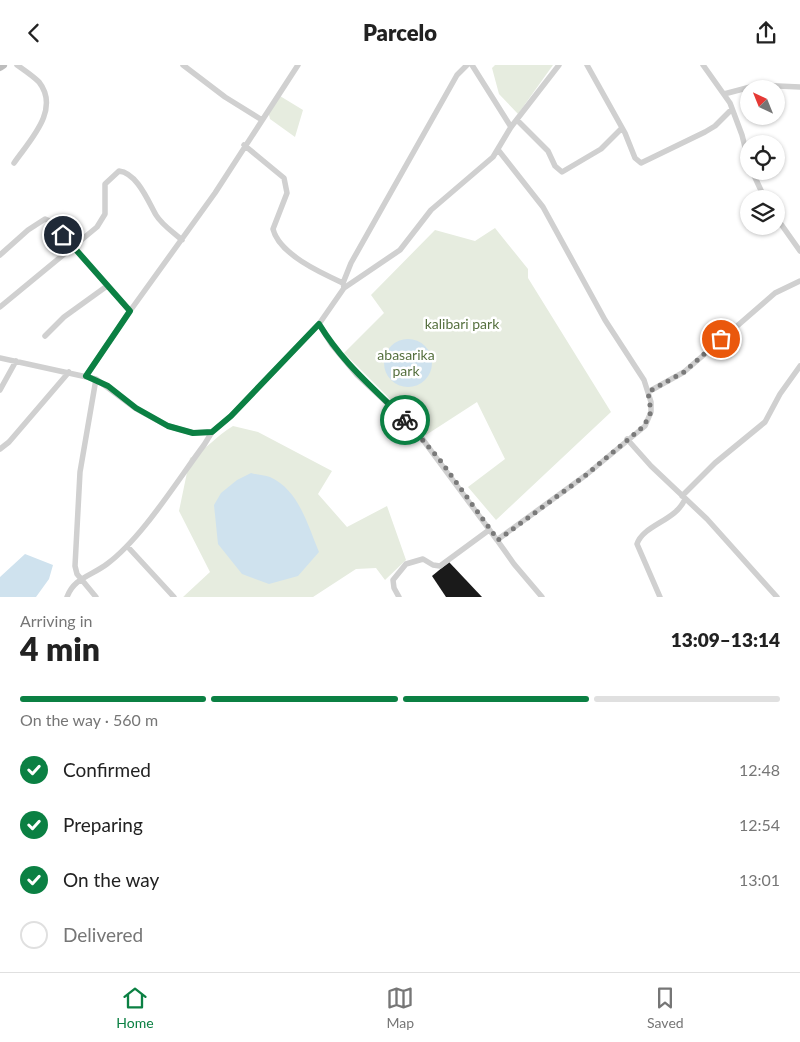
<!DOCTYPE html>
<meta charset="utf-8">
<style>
:root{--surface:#fff;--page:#f2f2f2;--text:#222;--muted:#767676;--line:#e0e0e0;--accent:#0b8043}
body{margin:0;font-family:Lato,sans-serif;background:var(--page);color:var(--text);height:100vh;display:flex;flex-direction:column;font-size:19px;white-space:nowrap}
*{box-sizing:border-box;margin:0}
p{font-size:16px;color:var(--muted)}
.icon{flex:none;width:28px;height:28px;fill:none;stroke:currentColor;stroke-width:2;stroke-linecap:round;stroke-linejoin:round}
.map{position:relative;height:532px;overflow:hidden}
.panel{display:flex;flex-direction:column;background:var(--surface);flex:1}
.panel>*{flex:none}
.needle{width:32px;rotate:317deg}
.tools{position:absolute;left:740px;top:15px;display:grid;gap:10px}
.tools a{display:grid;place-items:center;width:45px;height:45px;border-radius:50%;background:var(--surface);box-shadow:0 1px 4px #0004;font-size:25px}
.pin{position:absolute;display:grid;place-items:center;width:42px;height:42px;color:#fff;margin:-21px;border:2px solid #fff;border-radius:50%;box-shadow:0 1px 5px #0007}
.courier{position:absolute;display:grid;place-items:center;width:50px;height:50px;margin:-25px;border:4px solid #0b8043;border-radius:50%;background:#fff;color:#222;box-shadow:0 1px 6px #0007}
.head em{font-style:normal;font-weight:800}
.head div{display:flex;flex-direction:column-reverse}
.head{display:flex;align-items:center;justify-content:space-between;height:85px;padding:0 20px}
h1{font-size:32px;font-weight:800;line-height:38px}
.bar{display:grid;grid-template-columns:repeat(4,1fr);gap:8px 5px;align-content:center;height:60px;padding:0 20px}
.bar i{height:6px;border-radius:4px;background:var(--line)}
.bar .selected{background:var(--accent)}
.bar p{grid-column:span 4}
ol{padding:0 20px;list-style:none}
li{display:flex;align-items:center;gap:15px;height:55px}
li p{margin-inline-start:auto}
li .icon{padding:5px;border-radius:50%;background:var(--accent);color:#fff;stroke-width:4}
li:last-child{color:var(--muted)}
li i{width:28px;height:28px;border:2px solid var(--line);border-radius:50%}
header{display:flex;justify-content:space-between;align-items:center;height:65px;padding:0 20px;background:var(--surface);font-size:22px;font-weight:800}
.menu{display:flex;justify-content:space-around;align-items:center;height:70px;border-top:1px solid var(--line);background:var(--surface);font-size:14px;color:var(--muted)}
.menu a{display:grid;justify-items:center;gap:2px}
.menu .selected{color:var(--accent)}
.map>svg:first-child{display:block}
.green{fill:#e6ecdf}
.water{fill:#cfe2ee}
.building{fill:#1a1a1a}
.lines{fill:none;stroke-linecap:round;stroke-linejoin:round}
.street{stroke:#d0d0d0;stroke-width:5.5}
.secondary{stroke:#bdbdbd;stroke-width:8}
.done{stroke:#7a7a7a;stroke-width:5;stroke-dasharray:0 9}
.route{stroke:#0b8043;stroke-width:6}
.labels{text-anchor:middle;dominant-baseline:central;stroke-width:5;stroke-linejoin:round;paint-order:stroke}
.park-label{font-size:14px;fill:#56703f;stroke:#fff}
</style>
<header><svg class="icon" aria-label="back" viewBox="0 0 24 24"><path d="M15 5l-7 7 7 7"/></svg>Parcelo<svg class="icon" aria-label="share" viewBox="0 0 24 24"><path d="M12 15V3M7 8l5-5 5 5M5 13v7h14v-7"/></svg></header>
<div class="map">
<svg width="800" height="532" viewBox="0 0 800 532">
<rect width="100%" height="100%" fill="#fff"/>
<path class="green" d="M 495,0 L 553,0 L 518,49 L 499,29 L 492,3 Z
M 280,31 L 303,45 L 295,72 L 270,54 L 268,46 Z
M 495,163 L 528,204 L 528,213 L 611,347 L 496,455 L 468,422 L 505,394 L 477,337 L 426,370 L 344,288 L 384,248 L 371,230 L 435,165 L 475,176 Z
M 233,361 L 258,367 L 332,406 L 318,429 L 347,462 L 387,441 L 406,495 L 385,515 L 376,503 L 356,504 L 313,532 L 183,532 L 210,507 L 179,446 L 190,393 C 206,385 217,370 233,361 Z"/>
<path class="water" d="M384 298a24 24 0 1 1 48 0a24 24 0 1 1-48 0Z
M 251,408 C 257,410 265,410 270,412 C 299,425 308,461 319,487 L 298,511 L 269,519 L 242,509 L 218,479 L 214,440 L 221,428 L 237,415 Z
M 25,489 L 53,500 L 49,514 L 36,532 L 0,532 L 0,512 Z"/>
<path class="building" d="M 449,497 L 482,532 L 446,532 L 432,511 Z"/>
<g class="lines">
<path class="street" d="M 183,0 L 225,32 L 262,55
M 472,0 L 511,62
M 587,0 L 625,68 L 635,93 L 641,98 L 705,67 L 715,61 L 732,44
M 703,0 L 730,38 L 742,70 L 749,98
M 724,29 L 758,20 L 800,22
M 517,55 L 548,86 L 555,101 L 562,107 L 601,84 L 622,63
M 244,80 L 284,113 L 287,128 L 273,164 C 279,189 321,208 343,218
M 14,98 C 29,76 61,45 39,17 C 33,11 24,5 17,0
M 752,106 L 765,134
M 776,152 L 800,186
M 0,190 L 28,165 L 45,154 L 50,156 L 130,246
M 344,223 L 343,218 L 351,198 L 457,10 L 467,0
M 0,242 L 97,162 L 105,149 L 105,119 L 119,106 C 137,108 148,136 156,150 C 162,160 173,167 182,175
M 319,259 L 332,280 L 357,310 L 415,364 L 497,475 L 586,410 L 645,361 L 651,347 L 651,337 L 644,315 L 605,255 L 543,142 L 499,86
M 45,271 L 64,252 L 107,221
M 0,293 L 96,314 L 135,343 L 168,361 L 193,368 L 212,367 L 231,351 L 319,259 L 344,223 L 400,185 L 431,145 L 493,92 L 511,62 L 559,0
M 86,311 L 130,246 L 215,128 L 298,0
M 96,314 L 80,407 L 75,501 L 77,509 L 96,532
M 0,325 L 16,296
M 648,327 L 684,307 L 775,228 L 800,216
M 627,374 L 651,401 L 707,454 L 777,532
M 0,384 L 9,377 L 69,307
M 682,431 L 715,398 L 765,357 L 780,329 L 800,301
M 497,475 L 514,499 L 542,532
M 127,481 L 174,532
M 67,532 C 74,513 91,511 107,499 C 142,473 177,416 204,380 L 212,367
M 399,532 L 394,523 L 393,515 L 406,499 L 423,494 L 433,500 L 440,501 L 489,465
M 660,532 L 637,479 C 643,460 676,456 685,434"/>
<path class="secondary" d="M 0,2 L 3,0"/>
</g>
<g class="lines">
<path class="done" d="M 405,355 L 440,395 L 498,475 L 586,410 L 644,361 L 651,347 L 648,327 L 684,307 L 721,274"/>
<path class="route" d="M 63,170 L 130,246 L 86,311 L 108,321 L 136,343 L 168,361 L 193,368 L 212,367 L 231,351 L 319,259 C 345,301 372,321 405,355"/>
</g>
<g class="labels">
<g class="park-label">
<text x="462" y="258">kalibari park</text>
<text x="406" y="289">abasarika<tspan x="406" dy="16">park</tspan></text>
</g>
</g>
</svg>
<div class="tools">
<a><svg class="needle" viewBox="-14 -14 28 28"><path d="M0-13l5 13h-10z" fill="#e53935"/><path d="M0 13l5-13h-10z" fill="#767676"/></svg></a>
<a><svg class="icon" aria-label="locate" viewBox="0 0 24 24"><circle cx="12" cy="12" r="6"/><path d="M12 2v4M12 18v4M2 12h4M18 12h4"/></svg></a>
<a><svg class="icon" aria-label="layers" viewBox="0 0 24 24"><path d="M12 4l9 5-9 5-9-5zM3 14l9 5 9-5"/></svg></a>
</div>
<div class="pin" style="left:721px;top:274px;background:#ea580c"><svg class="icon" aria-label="bag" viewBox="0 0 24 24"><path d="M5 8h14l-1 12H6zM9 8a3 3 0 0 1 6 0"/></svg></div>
<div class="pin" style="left:63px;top:170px;background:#1f2937"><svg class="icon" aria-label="home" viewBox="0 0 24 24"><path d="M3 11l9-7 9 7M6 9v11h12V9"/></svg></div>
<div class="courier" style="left:405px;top:355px"><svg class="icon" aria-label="bike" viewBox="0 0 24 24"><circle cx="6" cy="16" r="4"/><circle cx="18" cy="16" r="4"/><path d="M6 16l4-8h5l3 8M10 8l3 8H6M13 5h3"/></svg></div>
</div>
<section class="panel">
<div class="head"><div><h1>4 min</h1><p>Arriving in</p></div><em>13:09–13:14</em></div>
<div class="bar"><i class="selected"></i><i class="selected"></i><i class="selected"></i><i></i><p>On the way · 560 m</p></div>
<ol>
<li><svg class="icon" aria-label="check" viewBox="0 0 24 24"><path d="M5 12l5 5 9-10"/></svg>Confirmed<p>12:48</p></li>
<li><svg class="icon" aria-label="check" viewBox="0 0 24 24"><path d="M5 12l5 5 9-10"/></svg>Preparing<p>12:54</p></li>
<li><svg class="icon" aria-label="check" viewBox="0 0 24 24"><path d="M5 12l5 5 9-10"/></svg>On the way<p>13:01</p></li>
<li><i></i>Delivered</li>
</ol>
</section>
<nav class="menu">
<a class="selected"><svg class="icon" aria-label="home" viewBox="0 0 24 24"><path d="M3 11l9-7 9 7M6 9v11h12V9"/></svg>Home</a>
<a><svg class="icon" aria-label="map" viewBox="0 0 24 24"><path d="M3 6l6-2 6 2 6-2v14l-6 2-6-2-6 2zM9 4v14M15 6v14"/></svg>Map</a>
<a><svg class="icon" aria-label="saved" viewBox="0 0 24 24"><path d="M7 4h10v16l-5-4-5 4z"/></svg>Saved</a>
</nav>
